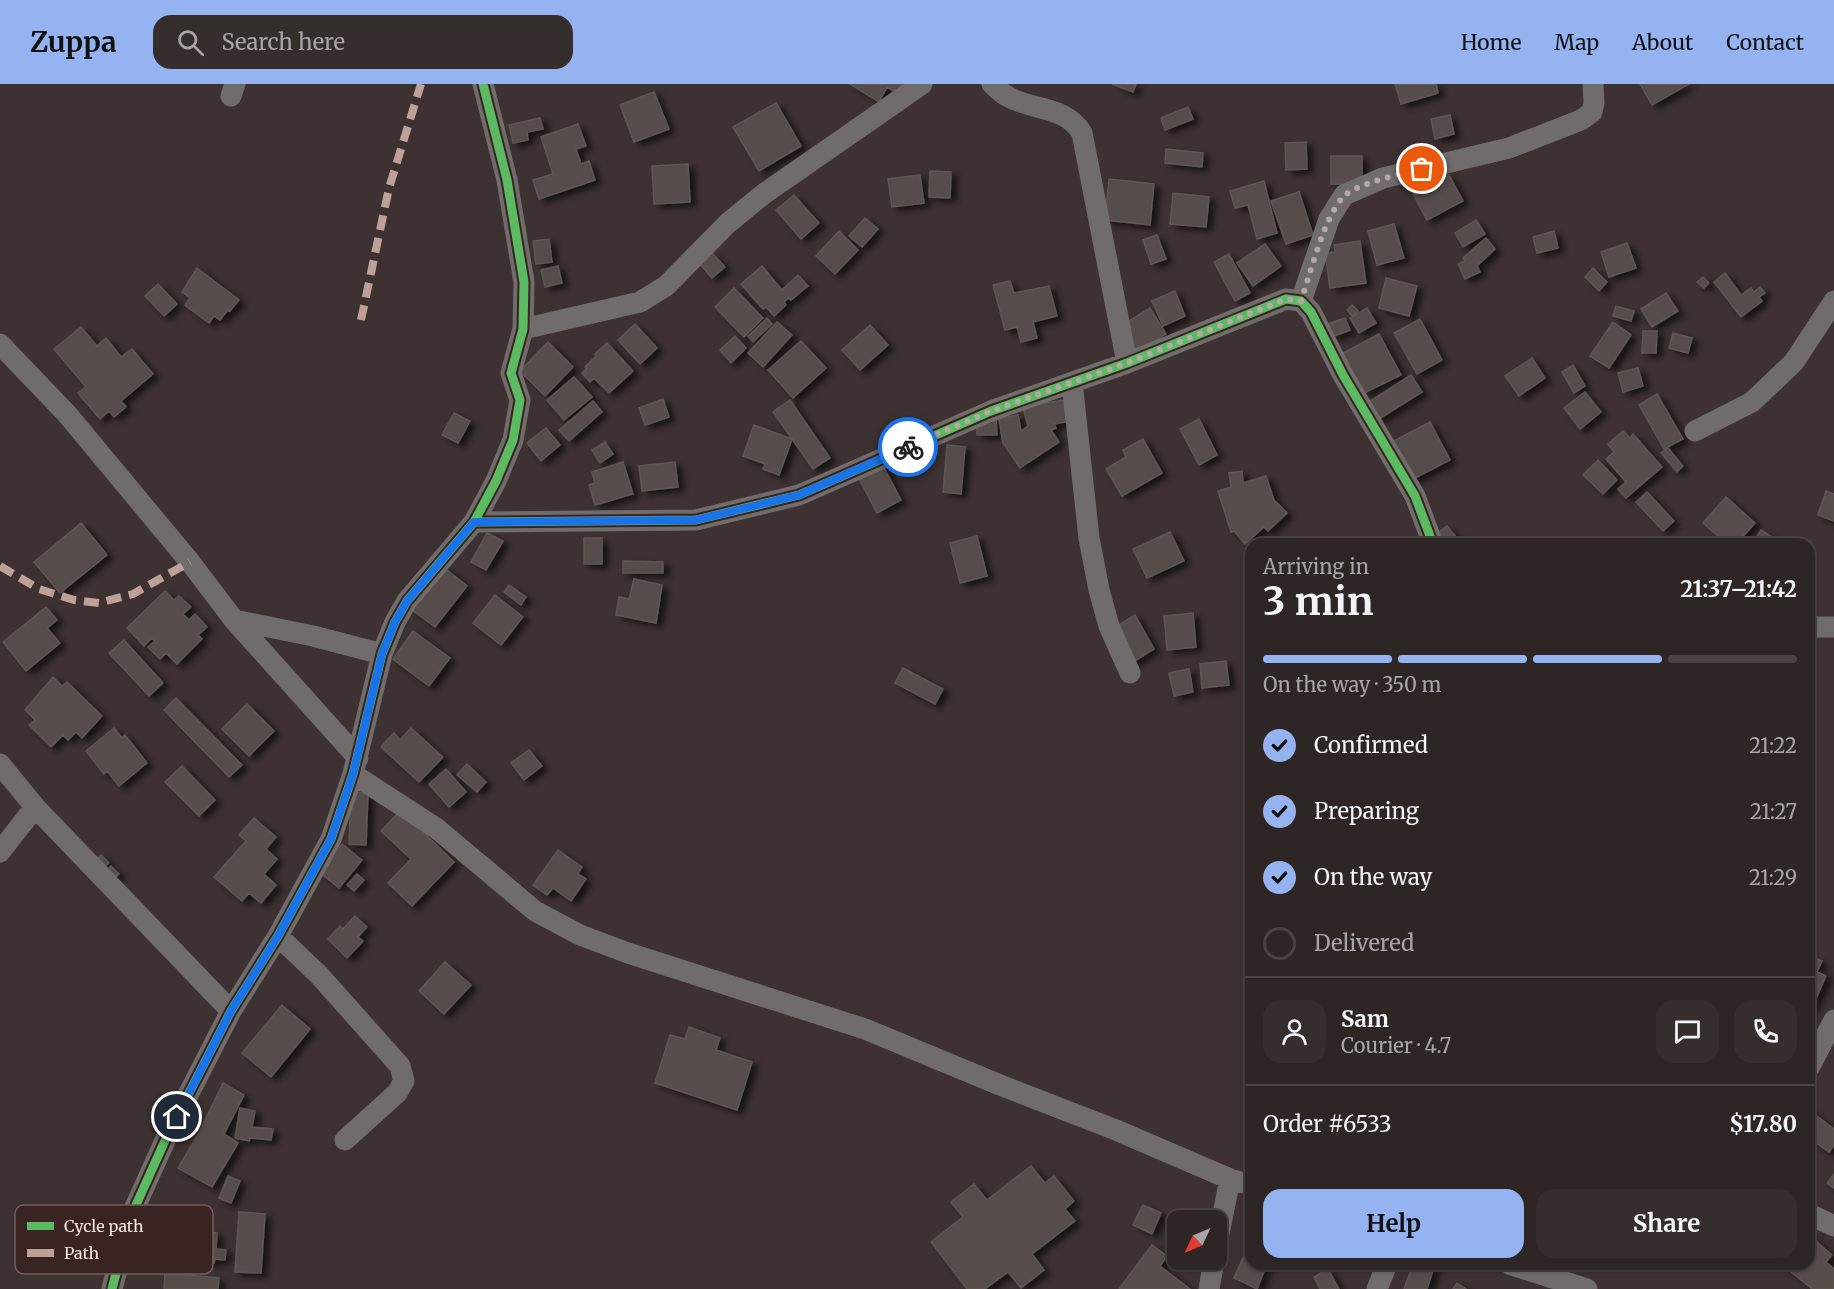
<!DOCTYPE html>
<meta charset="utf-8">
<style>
:root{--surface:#2e2625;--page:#362e2d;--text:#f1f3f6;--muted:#a7a5a7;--line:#494342;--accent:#95b2f1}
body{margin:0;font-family:Merriweather,serif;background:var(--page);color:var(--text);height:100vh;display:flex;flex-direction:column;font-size:22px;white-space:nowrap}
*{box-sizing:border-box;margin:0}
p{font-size:20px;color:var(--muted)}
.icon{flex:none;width:33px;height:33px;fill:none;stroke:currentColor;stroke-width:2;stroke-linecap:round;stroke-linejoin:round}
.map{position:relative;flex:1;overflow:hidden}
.side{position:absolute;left:1245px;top:454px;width:570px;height:732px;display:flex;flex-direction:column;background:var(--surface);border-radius:18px;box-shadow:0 2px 4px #0004,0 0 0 2px var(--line)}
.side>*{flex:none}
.needle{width:39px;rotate:226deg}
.fabs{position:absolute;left:1167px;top:1126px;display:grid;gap:12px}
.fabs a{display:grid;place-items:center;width:60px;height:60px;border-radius:12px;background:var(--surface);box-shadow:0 2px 4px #0004,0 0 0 2px var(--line);font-size:30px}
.pin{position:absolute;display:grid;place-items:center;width:51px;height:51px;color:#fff;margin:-26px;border:3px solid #fff;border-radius:50%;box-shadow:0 2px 6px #0007}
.courier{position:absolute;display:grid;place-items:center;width:60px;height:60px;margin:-30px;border:4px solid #1a73e8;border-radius:50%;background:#fff;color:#222;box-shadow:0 2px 8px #0007}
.head em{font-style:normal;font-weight:700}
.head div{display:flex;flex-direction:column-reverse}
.head{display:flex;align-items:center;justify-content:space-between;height:102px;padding:0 18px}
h1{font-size:39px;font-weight:700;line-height:45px}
.bar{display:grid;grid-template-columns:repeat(4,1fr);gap:9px 6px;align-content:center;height:72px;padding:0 18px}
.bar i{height:8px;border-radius:4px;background:var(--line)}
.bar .on{background:var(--accent)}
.bar p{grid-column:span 4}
.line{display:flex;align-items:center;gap:15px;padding:0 18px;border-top:2px solid var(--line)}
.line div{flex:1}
.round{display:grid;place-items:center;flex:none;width:63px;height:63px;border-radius:18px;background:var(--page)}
ol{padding:0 18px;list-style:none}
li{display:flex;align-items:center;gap:18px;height:66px}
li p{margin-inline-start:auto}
li .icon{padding:6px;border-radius:50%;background:var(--accent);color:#111;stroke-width:4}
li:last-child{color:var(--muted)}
li i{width:33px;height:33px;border:3px solid var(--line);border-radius:50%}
.primary-button{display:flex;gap:12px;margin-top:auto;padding:12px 18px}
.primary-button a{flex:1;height:69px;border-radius:18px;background:var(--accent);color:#111;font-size:24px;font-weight:700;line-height:69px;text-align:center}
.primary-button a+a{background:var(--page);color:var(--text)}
header{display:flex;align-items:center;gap:36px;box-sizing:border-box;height:84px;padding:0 30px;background:var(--accent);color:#111}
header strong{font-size:28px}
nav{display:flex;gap:33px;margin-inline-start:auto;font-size:21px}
.search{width:420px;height:54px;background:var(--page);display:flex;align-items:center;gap:15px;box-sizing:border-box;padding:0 21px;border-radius:18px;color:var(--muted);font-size:22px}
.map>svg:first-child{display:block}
.building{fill:#574d4b;stroke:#5f5653;stroke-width:1.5;filter:url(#shadow)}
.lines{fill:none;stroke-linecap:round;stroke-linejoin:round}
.street{stroke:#716c6c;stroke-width:21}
.quiet{stroke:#bda197;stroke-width:8;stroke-dasharray:15 8;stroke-linecap:butt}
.cycleway-casing{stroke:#392421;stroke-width:13}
.cycleway{stroke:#5cba63;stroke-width:9}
.done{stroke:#b5a8a6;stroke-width:6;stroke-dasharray:0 10.8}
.route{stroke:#1a73e8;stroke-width:8}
.key{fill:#392421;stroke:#715e5c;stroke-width:1.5}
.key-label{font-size:16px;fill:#f5e7e5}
</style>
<header>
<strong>Zuppa</strong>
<div class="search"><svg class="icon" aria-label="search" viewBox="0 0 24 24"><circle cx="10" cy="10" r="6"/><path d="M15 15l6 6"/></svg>Search here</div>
<nav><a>Home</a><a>Map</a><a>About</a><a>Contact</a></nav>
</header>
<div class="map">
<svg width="1834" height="1205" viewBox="0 0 1834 1205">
<defs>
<filter id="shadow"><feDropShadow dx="6" dy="4" stdDeviation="3" flood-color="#0009"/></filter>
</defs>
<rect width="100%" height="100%" fill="#3d3231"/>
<path class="building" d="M 850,0 L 902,0 L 897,9 L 887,3 L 879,18 Z
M 1112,0 L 1136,0 L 1133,8 Z
M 1395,0 L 1436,0 L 1438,9 L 1401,20 Z
M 1640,0 L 1689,0 L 1652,21 Z
M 654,8 L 669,45 L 634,58 L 620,21 Z
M 776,19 L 801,62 L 759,87 L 733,43 Z
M 1188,23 L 1193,35 L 1165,46 L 1161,34 Z
M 1450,31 L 1454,50 L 1435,55 L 1431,35 Z
M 540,34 L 543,45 L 527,48 L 528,56 L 513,59 L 509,41 Z
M 578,40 L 586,62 L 576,65 L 581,80 L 589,77 L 595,96 L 539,115 L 533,96 L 553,90 L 541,53 Z
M 1306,58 L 1307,85 L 1286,86 L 1285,59 Z
M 1166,65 L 1203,69 L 1202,83 L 1165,79 Z
M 1331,72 L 1362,72 L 1362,101 L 1331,100 Z
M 688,80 L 690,118 L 654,120 L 652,82 Z
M 930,87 L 951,88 L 950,114 L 929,113 Z
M 920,91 L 924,119 L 892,123 L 888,95 Z
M 1449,91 L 1463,117 L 1427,136 L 1413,110 Z
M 1109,95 L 1154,100 L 1150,141 L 1105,136 Z
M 1264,97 L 1277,149 L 1257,155 L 1248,121 L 1235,124 L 1230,107 Z
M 1299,108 L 1313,151 L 1286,160 L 1271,117 Z
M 1173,109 L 1209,113 L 1206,143 L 1170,140 Z
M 794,111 L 819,139 L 801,155 L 776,126 Z
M 865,134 L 878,145 L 862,163 L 849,152 Z
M 1476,136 L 1485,150 L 1463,163 L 1455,149 Z
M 1394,140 L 1404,174 L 1377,181 L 1368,147 Z
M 839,147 L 858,166 L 835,190 L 816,172 Z
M 1554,147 L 1558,164 L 1537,169 L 1533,153 Z
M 1157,151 L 1166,175 L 1151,180 L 1143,156 Z
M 1486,154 L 1495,165 L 1477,182 L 1480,188 L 1465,195 L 1458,180 L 1465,177 L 1463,174 Z
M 549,155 L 552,178 L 536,180 L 533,157 Z
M 1360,157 L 1366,199 L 1330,204 L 1325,169 L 1335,168 L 1334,161 Z
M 1627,159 L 1636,184 L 1609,193 L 1601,168 Z
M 1265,160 L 1281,182 L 1253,202 L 1237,179 Z
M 712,169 L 725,183 L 712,194 L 700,180 Z
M 1229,170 L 1250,209 L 1235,217 L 1214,178 Z
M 558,182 L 562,199 L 545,203 L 541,186 Z
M 762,182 L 782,206 L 798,191 L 808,202 L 791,216 L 789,214 L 784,218 L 786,221 L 774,232 L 766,223 L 763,225 L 741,200 Z
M 197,184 L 239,216 L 230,227 L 228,226 L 220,236 L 214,232 L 209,239 L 185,221 L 190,214 L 182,208 Z
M 1593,184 L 1607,198 L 1599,207 L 1585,193 Z
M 1725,189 L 1741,211 L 1751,204 L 1754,208 L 1760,203 L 1765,209 L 1759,213 L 1762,217 L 1741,233 L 1714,198 Z
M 1703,193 L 1709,199 L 1704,204 L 1697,198 Z
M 1386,194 L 1417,202 L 1409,232 L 1379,224 Z
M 1010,197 L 1014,209 L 1049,202 L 1057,232 L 1033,238 L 1037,254 L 1021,258 L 1017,243 L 1005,246 L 993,201 Z
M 158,200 L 177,220 L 164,232 L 145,212 Z
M 734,204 L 763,234 L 744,253 L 715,223 Z
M 1175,207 L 1185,232 L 1163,242 L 1152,217 Z
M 1666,209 L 1678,227 L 1652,243 L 1641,225 Z
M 1352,221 L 1358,227 L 1352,232 L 1347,226 Z
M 1616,222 L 1634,227 L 1631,237 L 1613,232 Z
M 1150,224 L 1166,250 L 1137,268 L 1121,242 Z
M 1367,224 L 1376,239 L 1359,249 L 1350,234 Z
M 767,234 L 772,240 L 753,258 L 748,252 Z
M 1345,234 L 1350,246 L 1332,253 L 1328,240 Z
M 1420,235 L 1442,276 L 1417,290 L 1394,249 Z
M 777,238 L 792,251 L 763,283 L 748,269 Z
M 1613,238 L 1631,251 L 1609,284 L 1590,272 Z
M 635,240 L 657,264 L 640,280 L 618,256 Z
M 870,241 L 888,261 L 860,286 L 842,266 Z
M 81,243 L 97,262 L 106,254 L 121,273 L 132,265 L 153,290 L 121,317 L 126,323 L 114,333 L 109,327 L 100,335 L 78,309 L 86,303 L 54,265 Z
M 1643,247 L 1657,247 L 1656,269 L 1642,269 Z
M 1673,249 L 1692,254 L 1688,269 L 1669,264 Z
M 1379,250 L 1401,291 L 1364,309 L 1343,269 Z
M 735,252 L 746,264 L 731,279 L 720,266 Z
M 801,257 L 826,284 L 793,314 L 768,286 Z
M 548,258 L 573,283 L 545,312 L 520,287 Z
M 607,259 L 633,287 L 609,309 L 594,294 L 590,298 L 582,289 L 586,285 L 585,283 L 596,272 L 595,270 Z
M 1532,274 L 1545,294 L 1519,312 L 1505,292 Z
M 1573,281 L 1585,302 L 1574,309 L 1562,288 Z
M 1638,284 L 1643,302 L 1623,308 L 1618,289 Z
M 1411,291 L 1422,308 L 1379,335 L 1369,318 Z
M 574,293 L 592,313 L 564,336 L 547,316 Z
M 1585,308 L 1601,328 L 1580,345 L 1564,324 Z
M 1657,310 L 1683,355 L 1664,365 L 1639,321 Z
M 663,315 L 669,333 L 645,341 L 639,324 Z
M 790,316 L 830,374 L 813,385 L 773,328 Z
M 1063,316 L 1066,338 L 1054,340 L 1056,344 L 1051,346 L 1059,358 L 1020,384 L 1003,359 L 999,335 L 1018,331 L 1021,347 L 1028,342 L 1023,323 Z
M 593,317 L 602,328 L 569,357 L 559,346 Z
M 454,329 L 470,337 L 458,359 L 442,351 Z
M 996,335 L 997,351 L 977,351 L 977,336 Z
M 1199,335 L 1217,371 L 1199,381 L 1180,345 Z
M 1430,338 L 1450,376 L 1409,397 L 1390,359 Z
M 754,341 L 792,355 L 779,391 L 763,385 L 765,380 L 743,372 Z
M 546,344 L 560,361 L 541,377 L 527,359 Z
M 1623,347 L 1630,354 L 1633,350 L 1662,383 L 1626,414 L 1618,405 L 1626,398 L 1606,375 L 1614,368 L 1608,360 Z
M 1143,355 L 1162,389 L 1122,412 L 1106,385 L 1126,373 L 1123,366 Z
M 605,358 L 613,370 L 600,379 L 592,366 Z
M 947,361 L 965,363 L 961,410 L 943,408 Z
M 1668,364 L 1683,382 L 1677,388 L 1661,369 Z
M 880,376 L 901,416 L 877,429 L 856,389 Z
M 1598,376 L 1617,396 L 1603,410 L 1583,391 Z
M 623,378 L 633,410 L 595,421 L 589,401 L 595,399 L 592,388 Z
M 675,378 L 678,403 L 642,407 L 639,382 Z
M 1242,387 L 1243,399 L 1266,392 L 1274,416 L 1287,429 L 1268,447 L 1264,443 L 1245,460 L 1234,447 L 1231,448 L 1218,407 L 1231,403 L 1229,389 Z
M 1826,407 L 1834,410 L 1834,437 L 1818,431 Z
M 1647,408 L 1674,437 L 1663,447 L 1636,418 Z
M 1726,413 L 1755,439 L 1736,460 L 1727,460 L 1703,439 Z
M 81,439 L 107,471 L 60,509 L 34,478 Z
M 1447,442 L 1462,460 L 1441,460 L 1434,452 Z
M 1761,446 L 1781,459 L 1779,460 L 1752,460 Z
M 1170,448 L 1184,477 L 1147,494 L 1133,465 Z
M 487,449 L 503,457 L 486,486 L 471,478 Z
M 977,452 L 987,492 L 960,499 L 950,459 Z
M 584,454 L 602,454 L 602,480 L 584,480 Z
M 623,477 L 663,478 L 663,489 L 623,489 Z
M 443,483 L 467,502 L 435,543 L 411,525 Z
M 634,495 L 662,501 L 656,539 L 616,531 L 619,513 L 629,515 Z
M 509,501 L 526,513 L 521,521 L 504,508 Z
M 165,507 L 174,516 L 179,512 L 191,523 L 183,530 L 189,536 L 195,530 L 207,543 L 198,551 L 202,555 L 177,580 L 166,569 L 160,575 L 148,563 L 155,557 L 152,554 L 144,562 L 127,544 Z
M 495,511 L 523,533 L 501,561 L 473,539 Z
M 46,523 L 57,536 L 47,544 L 60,559 L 26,587 L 3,558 Z
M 1193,529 L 1196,563 L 1167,566 L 1164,532 Z
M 1135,531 L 1154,565 L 1130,580 L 1110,546 Z
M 413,547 L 450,574 L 429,602 L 393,575 Z
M 124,556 L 163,599 L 149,612 L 109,569 Z
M 1226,577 L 1229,601 L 1202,604 L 1200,580 Z
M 903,584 L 943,605 L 935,620 L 895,599 Z
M 1189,585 L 1193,608 L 1174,612 L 1169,589 Z
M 53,593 L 62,602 L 67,598 L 102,632 L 82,654 L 76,648 L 68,656 L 63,651 L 51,663 L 29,641 L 35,636 L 25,626 Z
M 176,614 L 242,681 L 229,693 L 164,626 Z
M 247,620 L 274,647 L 249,672 L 222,645 Z
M 114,644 L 122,654 L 125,651 L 147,679 L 119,702 L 107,687 L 104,690 L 86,667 Z
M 411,644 L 443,673 L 419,698 L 381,663 L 394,649 L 400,656 Z
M 529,666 L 542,682 L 524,696 L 511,679 Z
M 467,680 L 486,698 L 477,708 L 457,691 Z
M 182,682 L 215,716 L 199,732 L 165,698 Z
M 446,685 L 466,708 L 449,723 L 429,700 Z
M 351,708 L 368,709 L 366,761 L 349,760 Z
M 401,726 L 454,778 L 412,822 L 388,799 L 411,775 L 381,747 Z
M 254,734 L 276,753 L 266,765 L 277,775 L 264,790 L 276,801 L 261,819 L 249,809 L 242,817 L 214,793 L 246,757 L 239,751 Z
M 342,760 L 362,776 L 339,804 L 319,788 Z
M 558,766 L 582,783 L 578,790 L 586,795 L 571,817 L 553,804 L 547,811 L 533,801 Z
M 101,771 L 109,779 L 104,783 L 97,775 Z
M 111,782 L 119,790 L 114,795 L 106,787 Z
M 357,790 L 364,796 L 354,807 L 347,801 Z
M 355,832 L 367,843 L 358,853 L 363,857 L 347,874 L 328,855 L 340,842 L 343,845 Z
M 1809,872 L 1822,877 L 1817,888 L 1826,892 L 1811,926 L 1809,926 Z
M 445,878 L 471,901 L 444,930 L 419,907 Z
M 282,921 L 310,945 L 271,993 L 242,969 Z
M 689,943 L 720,954 L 716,966 L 752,978 L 737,1026 L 655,999 L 670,951 L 685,955 Z
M 223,999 L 244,1011 L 224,1050 L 238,1059 L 212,1103 L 178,1084 L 199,1049 Z
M 240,1024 L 255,1027 L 252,1043 L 273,1045 L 271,1056 L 250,1054 L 249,1057 L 235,1054 Z
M 1809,1026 L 1834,1045 L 1834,1061 L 1829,1068 L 1809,1054 Z
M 1031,1082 L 1045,1099 L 1054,1092 L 1074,1117 L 1065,1125 L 1075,1137 L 1032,1170 L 1044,1186 L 1021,1204 L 1008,1188 L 985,1205 L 967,1205 L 931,1158 L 963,1133 L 951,1118 L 974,1100 L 987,1116 Z
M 1834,1090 L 1834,1104 L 1827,1099 Z
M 228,1092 L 240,1097 L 231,1119 L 219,1114 Z
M 1143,1121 L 1161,1129 L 1152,1150 L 1133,1141 Z
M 239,1128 L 265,1130 L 261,1189 L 235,1188 Z
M 200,1147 L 217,1149 L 216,1165 L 226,1166 L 225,1176 L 215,1175 L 214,1179 L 197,1177 Z
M 1810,1152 L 1832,1171 L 1826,1178 L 1834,1185 L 1834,1205 L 1812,1205 L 1784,1182 L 1809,1180 Z
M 1251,1156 L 1251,1180 L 1267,1180 L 1257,1205 L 1234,1194 Z
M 1152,1161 L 1167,1172 L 1160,1182 L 1190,1205 L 1119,1205 Z
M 1413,1180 L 1435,1180 L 1427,1205 L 1404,1205 Z
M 1328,1185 L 1339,1205 L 1320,1205 L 1314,1193 Z
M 165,1189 L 219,1194 L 218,1205 L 164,1205 Z
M 1457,1199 L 1466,1205 L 1453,1205 Z"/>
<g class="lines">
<path class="street" d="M 992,0 C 997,4 1001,9 1007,12 C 1032,27 1065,21 1082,49 L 1127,279
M 231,12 L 235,0
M 1301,217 L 1329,135 L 1344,111 L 1383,94 L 1509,64 L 1581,36 L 1592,28 L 1594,19 L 1593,0
M 523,245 L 640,218 L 666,202 L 728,139 L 765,109 L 922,0
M 0,260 L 67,330 L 190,478 L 234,536 L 358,674
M 1072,298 L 1089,454 L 1099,506 L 1109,542 L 1130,589
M 1695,347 L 1752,318 L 1794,278 L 1834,217
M 474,438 L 696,436 L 799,411 L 991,327 L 1127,279 L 1286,215 L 1301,217 L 1311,228 L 1343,291 L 1415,412 L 1433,460
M 234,536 L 313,552 L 382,570
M 1809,543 L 1834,543
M 0,680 L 35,723 L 231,927
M 353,690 L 436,744 L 535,827 L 580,851 L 628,869 L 865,945 L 1000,1001 L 1116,1046 L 1230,1095 L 1251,1101
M 0,768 L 35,723
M 278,852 L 319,891 L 400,982 L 404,997 L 397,1009 L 345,1056
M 1809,984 L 1834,936
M 1809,1130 L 1834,1142
M 1216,1165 L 1230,1095
M 1509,1180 L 1587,1205
M 112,1205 L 131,1132 L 168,1050 L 231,927 L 278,852 L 331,755 L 353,690 L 382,570 L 395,538 L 407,517 L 474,438 L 496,397 L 513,356 L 520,316 L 511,289 L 523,245 L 524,198 L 507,96 L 483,0
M 1209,1205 L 1214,1176
M 1377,1205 L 1387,1180"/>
<path class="quiet" d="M 361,236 L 389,104 L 421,0
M 0,482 L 39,505 L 74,516 L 99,519 L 133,510 L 190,478"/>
<g class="cycleway-casing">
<path id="cycleway" d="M 474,438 L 696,436 L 799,411 L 991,327 L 1127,279 L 1286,215 L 1301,217 L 1311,228 L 1343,291 L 1415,412 L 1433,460
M 112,1205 L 131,1132 L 168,1050 L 231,927 L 278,852 L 331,755 L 353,690 L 382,570 L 395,538 L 407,517 L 474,438 L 496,397 L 513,356 L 520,316 L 511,289 L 523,245 L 524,198 L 507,96 L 483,0"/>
</g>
<use href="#cycleway" class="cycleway"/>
</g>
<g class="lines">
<path class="done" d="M 908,363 L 991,327 L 1127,279 L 1286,215 L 1301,217 C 1311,188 1323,136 1343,113 C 1355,100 1404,89 1422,85"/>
<path class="route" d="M 177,1033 L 231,927 L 278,852 L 331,755 L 353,690 L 382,570 L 395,538 L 407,517 L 474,438 L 696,436 L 799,411 L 908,363"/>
</g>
<rect x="15" y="1121" width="198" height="69" rx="9" class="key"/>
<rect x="27" y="1138" width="27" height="8" fill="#5cba63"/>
<rect x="27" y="1165" width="27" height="8" fill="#bda197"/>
<g class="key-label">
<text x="64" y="1148">Cycle path</text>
<text x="64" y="1175">Path</text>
</g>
</svg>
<div class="fabs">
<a><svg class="needle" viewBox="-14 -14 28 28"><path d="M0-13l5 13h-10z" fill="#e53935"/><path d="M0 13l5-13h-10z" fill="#a7a5a7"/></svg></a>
</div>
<div class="pin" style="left:1422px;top:85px;background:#ea580c"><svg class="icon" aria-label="bag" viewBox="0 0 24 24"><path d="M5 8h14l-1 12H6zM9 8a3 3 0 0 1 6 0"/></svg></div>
<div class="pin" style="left:177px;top:1033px;background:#1f2937"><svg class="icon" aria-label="home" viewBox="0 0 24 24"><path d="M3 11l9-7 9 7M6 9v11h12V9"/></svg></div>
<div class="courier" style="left:908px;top:363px"><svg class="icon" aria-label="bike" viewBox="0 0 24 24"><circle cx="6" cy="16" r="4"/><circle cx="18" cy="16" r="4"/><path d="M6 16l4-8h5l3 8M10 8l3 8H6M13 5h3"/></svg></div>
<section class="side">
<div class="head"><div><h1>3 min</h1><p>Arriving in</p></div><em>21:37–21:42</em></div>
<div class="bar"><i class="on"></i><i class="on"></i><i class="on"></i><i></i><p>On the way · 350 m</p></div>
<ol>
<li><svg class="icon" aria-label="check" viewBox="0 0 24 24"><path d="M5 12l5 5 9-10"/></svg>Confirmed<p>21:22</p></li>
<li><svg class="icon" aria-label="check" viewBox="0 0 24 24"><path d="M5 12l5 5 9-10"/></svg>Preparing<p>21:27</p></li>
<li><svg class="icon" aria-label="check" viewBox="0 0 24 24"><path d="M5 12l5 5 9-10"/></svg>On the way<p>21:29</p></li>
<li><i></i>Delivered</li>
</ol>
<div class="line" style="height:108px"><a class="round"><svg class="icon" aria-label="person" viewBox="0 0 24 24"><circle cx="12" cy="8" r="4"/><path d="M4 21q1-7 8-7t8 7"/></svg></a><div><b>Sam</b><p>Courier · 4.7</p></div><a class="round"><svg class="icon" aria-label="chat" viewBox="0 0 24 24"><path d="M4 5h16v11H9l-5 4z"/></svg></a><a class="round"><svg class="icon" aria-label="phone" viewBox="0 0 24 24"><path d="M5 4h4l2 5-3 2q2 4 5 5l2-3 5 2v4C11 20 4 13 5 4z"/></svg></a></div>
<div class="line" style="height:78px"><div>Order #6533</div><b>$17.80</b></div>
<div class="primary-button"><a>Help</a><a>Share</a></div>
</section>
</div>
